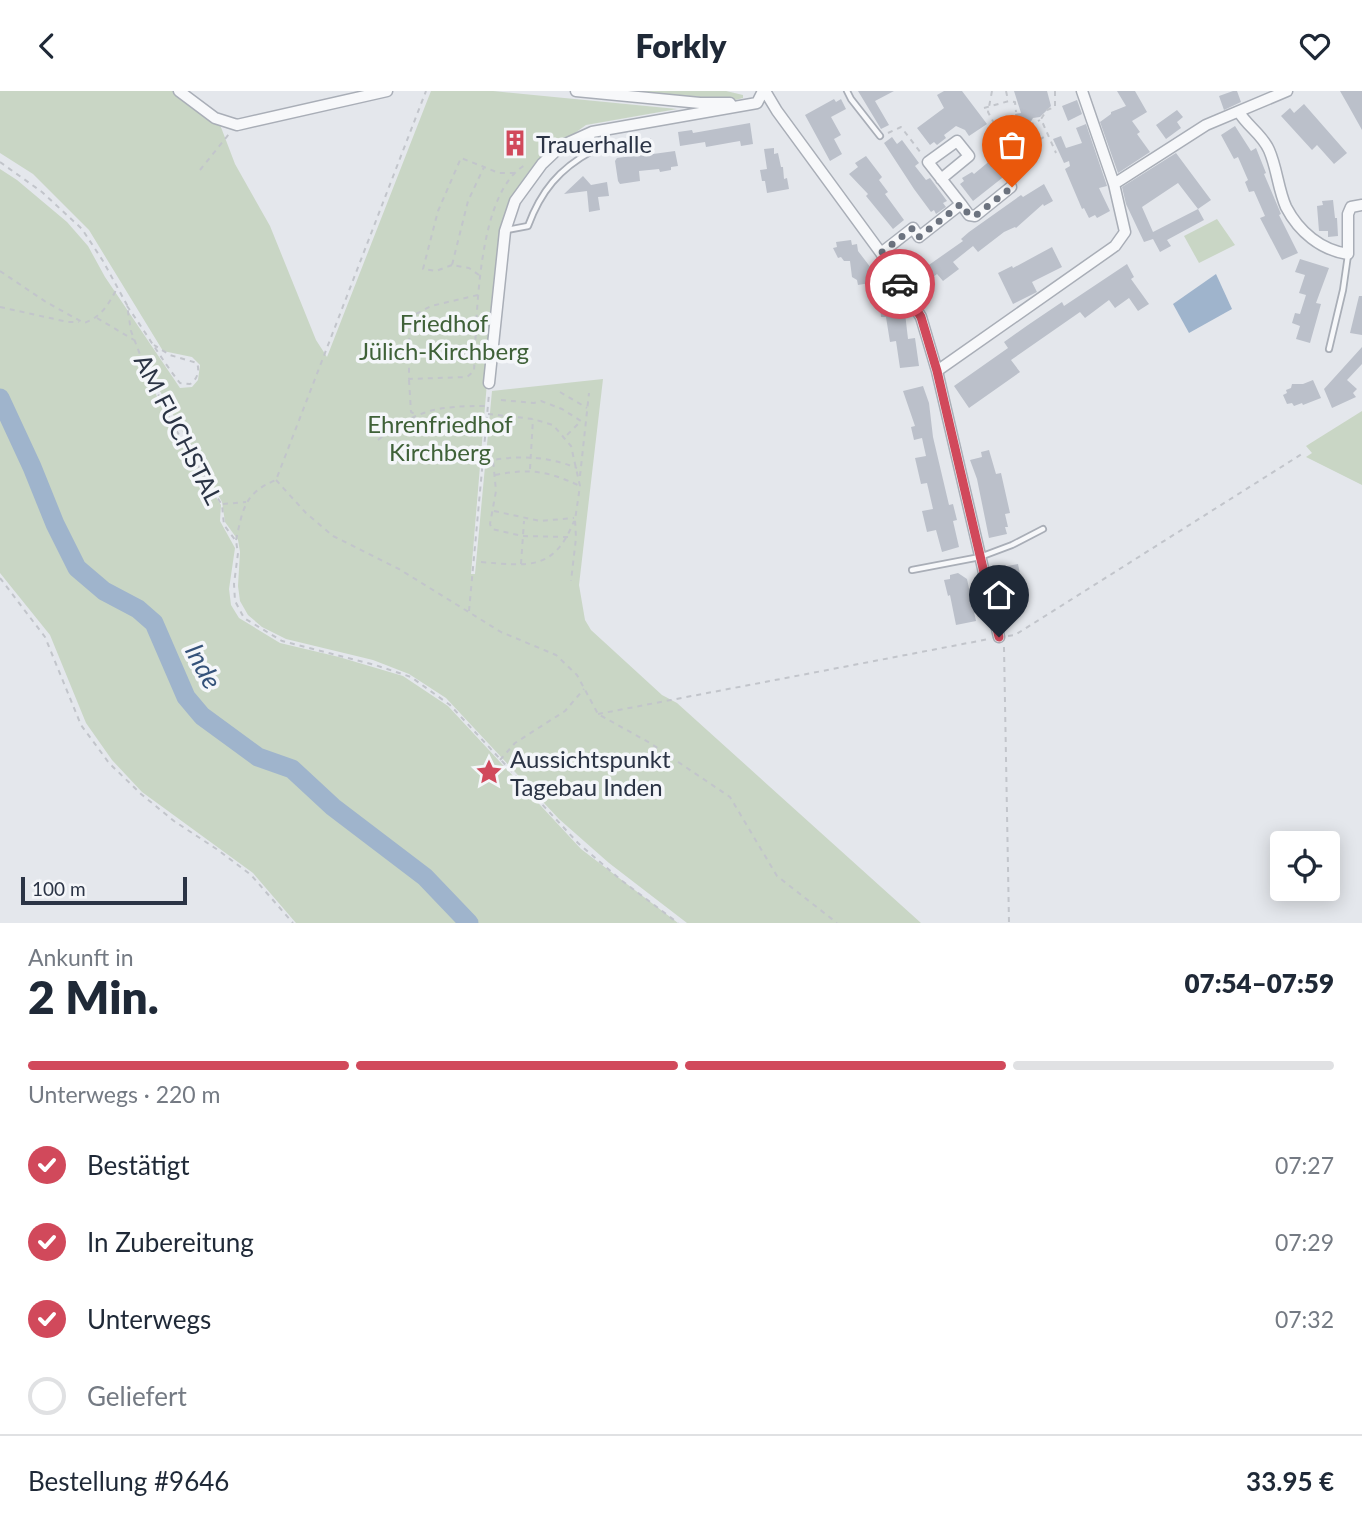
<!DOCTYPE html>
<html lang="de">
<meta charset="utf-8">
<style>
:root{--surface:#fff;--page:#f6f6f7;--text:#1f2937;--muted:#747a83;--line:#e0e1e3;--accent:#d1495b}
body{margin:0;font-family:Lato,sans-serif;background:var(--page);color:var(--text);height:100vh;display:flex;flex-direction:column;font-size:26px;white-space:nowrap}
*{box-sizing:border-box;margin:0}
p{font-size:23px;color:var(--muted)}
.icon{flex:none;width:38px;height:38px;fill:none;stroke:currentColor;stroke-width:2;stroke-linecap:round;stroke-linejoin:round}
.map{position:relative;height:832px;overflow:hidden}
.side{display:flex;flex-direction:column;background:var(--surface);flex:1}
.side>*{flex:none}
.tools{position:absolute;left:1270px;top:740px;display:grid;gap:14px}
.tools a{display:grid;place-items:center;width:70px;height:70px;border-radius:7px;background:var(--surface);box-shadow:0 4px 18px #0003;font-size:35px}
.scale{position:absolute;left:21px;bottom:18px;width:166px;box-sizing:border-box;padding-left:7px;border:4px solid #2b3445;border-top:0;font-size:19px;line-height:24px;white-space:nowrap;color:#2b3445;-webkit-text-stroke:5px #f4f6f9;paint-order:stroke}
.pin{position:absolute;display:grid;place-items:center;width:60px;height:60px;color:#fff;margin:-72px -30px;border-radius:50% 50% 50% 0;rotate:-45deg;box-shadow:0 0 7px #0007}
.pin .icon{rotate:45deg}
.courier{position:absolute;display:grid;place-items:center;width:70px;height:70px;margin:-35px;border:5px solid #d1495b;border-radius:50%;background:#fff;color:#222;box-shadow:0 2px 9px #0007}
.summary em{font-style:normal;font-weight:800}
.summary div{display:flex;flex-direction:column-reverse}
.summary{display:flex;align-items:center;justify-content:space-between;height:119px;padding:0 28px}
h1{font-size:46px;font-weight:800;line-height:52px}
.bar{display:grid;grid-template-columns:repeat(4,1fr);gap:10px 7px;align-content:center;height:84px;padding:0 28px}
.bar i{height:9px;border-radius:5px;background:var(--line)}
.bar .on{background:var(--accent)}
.bar p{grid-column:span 4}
.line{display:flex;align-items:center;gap:18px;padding:0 28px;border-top:2px solid var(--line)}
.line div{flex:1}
ol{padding:0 28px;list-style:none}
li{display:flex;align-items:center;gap:21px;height:77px}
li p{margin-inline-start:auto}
li .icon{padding:7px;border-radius:50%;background:var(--accent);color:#fff;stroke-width:4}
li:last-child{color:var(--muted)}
li i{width:38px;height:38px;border:4px solid var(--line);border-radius:50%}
header{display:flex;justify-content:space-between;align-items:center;height:91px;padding:0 28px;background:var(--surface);font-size:32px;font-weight:800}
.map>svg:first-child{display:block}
.green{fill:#c9d6c5}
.water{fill:#9fb4cc}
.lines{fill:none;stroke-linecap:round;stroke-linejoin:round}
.river{stroke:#9fb4cc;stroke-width:19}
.building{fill:#bbc0ca}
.lane-casing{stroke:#a9aeb7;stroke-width:8}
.street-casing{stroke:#a9aeb7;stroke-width:13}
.path{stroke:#c2c5cb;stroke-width:2;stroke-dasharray:5 5;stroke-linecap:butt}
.lane{stroke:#f7f8fa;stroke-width:4.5}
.street{stroke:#f7f8fa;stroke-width:10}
.done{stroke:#6c737f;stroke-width:7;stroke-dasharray:0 12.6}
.route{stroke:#d1495b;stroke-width:9}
.labels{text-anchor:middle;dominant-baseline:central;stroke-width:7;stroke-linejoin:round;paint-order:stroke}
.poi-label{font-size:24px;fill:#2b3445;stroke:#f4f6f9;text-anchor:start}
.park-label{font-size:24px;fill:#3f6138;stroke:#f4f6f9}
.street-label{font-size:24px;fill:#2b3445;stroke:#f4f6f9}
.water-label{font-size:26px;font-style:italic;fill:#34527a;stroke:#f4f6f9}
</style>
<header><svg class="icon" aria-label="back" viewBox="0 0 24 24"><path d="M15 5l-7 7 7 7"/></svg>Forkly<svg class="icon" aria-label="heart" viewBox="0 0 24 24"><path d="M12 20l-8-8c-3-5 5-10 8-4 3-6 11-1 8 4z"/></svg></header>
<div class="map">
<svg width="1362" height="832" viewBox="0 0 1362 832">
<rect width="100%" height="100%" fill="#e4e7ec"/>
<path class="green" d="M 0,0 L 173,0 L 219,31 L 235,73 L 270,135 L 316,249 L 327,266 L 431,0 L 493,0 L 677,18 L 586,34 L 547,62 L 527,83 L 509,111 L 500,136 L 471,483 L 475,483 L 492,300 L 603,288 L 579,494 L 585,529 L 591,539 L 662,604 L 677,612 L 921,832 L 687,832 L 609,772 L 559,728 L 446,607 L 409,583 L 373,569 L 286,548 L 262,536 L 248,524 L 240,510 L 238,495 L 240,461 L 238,449 L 225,431 L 222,411 L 142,268 L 142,275 L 171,334 L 221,414 L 220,430 L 235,457 L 229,498 L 231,514 L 239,527 L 280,552 L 339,566 L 403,585 L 448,615 L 581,758 L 678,832 L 296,832 L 253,782 L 142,701 L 112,669 L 86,632 L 50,544 L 0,482 L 0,78 L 17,89 L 67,131 L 88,155 L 105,186 L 180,297 L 192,296 L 198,289 L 200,274 L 192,266 L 163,260 L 89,139 L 33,83 L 0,62 Z
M 628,0 L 726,0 L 743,4 L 743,7 L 735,9 Z
M 1217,128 L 1235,154 L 1199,172 L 1184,145 Z
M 1362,320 L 1362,394 L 1306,366 L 1312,362 L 1306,355 Z"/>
<path class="water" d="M 1216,183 L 1232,218 L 1189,242 L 1173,213 Z"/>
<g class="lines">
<path class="river" d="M 0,307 L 32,376 L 55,433 L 77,477 L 104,500 L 138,518 L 154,532 L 186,606 L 202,625 L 258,666 L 292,678 L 333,716 L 425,786 L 469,832"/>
</g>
<path class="building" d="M 858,0 L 894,0 L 875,10 L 889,34 L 881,38 Z
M 944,0 L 962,0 L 987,33 L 969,45 L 965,39 L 956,35 L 944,44 L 946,47 L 937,54 L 934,51 L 930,54 L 917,37 L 944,17 L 937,4 Z
M 1014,0 L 1047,0 L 1051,15 L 1040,26 L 1033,27 L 1030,32 L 1017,33 L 1015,23 L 1021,22 Z
M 1117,0 L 1135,0 L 1147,21 L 1132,30 L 1140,41 L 1137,43 L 1150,61 L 1118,82 L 1100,31 L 1111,23 L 1111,21 L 1126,15 Z
M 1233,0 L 1237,0 L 1241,11 L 1224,19 L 1219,5 Z
M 1340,0 L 1362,0 L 1362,39 L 1348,14 Z
M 834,8 L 836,11 L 841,8 L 846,18 L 831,26 L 841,44 L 834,48 L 842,63 L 830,70 L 805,24 Z
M 1077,9 L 1082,23 L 1068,30 L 1062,15 Z
M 1304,13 L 1347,62 L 1334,73 L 1317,54 L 1312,59 L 1281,25 L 1290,17 L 1294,22 Z
M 1177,19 L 1183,26 L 1177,31 L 1181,37 L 1166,48 L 1156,34 Z
M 750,32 L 753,53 L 741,55 L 740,50 L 734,51 L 706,56 L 705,51 L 680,55 L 678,41 L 692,39 L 693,42 Z
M 1086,33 L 1107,95 L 1099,97 L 1110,120 L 1097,127 L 1095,124 L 1089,127 L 1084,117 L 1082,118 L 1065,78 L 1070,75 L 1069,70 L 1064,72 L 1053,48 L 1061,45 L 1066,57 L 1082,52 L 1076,37 Z
M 1235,35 L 1251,60 L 1256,57 L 1266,82 L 1264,83 L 1281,123 L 1279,124 L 1298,162 L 1282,169 L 1260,127 L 1265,125 L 1254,100 L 1249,101 L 1245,91 L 1248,89 L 1238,66 L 1234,68 L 1221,44 Z
M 510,45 L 525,45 L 524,60 L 509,60 L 509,57 L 506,57 L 506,47 L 510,47 Z
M 892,46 L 897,53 L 902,49 L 919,72 L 915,75 L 926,89 L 930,87 L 947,110 L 943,112 L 946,116 L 936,123 L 934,119 L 931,121 L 914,98 L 884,52 Z
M 651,47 L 653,63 L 675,60 L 678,75 L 671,76 L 671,79 L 660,81 L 659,78 L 639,80 L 640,90 L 620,93 L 618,90 L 615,70 L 617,67 L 632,65 L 630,50 Z
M 774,57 L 774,63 L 778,62 L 781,76 L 783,76 L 784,88 L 787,87 L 789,98 L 767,102 L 765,90 L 762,90 L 760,79 L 767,78 L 764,58 Z
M 1176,62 L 1211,109 L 1198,118 L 1178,92 L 1142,116 L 1153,141 L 1198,118 L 1204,129 L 1167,149 L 1171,155 L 1160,161 L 1153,148 L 1144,151 L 1126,113 L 1122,96 Z
M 998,63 L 1011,80 L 973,110 L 960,93 L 964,90 L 962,87 L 972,81 L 974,83 Z
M 866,65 L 882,86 L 879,89 L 888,101 L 885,103 L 904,129 L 893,138 L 866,105 L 868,103 L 849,83 L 858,76 L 855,72 Z
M 583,85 L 591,94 L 607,91 L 609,105 L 598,106 L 600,119 L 589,121 L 587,100 L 564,103 Z
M 1044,93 L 1053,110 L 1044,115 L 1043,113 L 1016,137 L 1015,136 L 1004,141 L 978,161 L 973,155 L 953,171 L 959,178 L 943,190 L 937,183 L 933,186 L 926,176 L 963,150 L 961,148 L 969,141 L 1021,104 L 1023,106 Z
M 1333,109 L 1335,127 L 1337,127 L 1338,145 L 1328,146 L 1328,140 L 1319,140 L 1317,115 L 1323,114 L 1322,110 Z
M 851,149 L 852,154 L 857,153 L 858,160 L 871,177 L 874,176 L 876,191 L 858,194 L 857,189 L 852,186 L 850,170 L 844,170 L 841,166 L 838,167 L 833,157 L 837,156 L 836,151 Z
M 1052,156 L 1062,176 L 1032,191 L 1037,201 L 1013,213 L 998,182 L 1012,175 L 1013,177 Z
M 1300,168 L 1329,177 L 1316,212 L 1321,213 L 1310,252 L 1296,248 L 1300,235 L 1292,232 L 1295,222 L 1300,223 L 1306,204 L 1299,202 L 1305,184 L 1295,181 Z
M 1127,173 L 1134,186 L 1131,188 L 1149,213 L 1138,220 L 1129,207 L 1115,217 L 1109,209 L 1085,227 L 1080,221 L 1011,269 L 1020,281 L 969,317 L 954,295 L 1008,257 L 1004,251 L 1028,234 L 1062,211 L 1064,215 Z
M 892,199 L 896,223 L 905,222 L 908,248 L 915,247 L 919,275 L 900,277 L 896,250 L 890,251 L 886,226 L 881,226 L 880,215 L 875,216 L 873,201 Z
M 1359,205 L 1362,205 L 1362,244 L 1350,242 Z
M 1362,256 L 1362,273 L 1347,289 L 1357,298 L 1353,302 L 1356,306 L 1332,317 L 1324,298 Z
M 1313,289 L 1321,307 L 1303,314 L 1302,312 L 1294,315 L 1292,312 L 1287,313 L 1283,304 L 1287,302 L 1286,299 L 1291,297 L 1292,293 L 1303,293 Z
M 923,295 L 929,312 L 933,346 L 949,414 L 953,413 L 957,429 L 953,430 L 959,456 L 942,461 L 936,439 L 927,441 L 922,420 L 933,418 L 927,392 L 921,393 L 915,367 L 926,365 L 922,347 L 914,349 L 911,336 L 915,335 L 903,300 Z
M 989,359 L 996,383 L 1001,382 L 1010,422 L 1005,423 L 1008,436 L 1005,436 L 1007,443 L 989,447 L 977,388 L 970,369 L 982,366 L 981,361 Z
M 1018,473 L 1021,488 L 1025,488 L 1027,498 L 1021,499 L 1024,516 L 1004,519 L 1001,503 L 1007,501 L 1002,476 Z
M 958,482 L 967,488 L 976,530 L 956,534 L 950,504 L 948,505 L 944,489 L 950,488 L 950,484 Z"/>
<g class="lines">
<g class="lane-casing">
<path id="lane" d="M 847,0 L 851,8 L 880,45
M 507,139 L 528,135 C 541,100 559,78 592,60 L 592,42
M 1329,258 L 1343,199 L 1348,164
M 912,479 L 980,466 L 1012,454 L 1043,438"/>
</g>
<g class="street-casing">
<path id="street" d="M 179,0 L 215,27 L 237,34 L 387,0
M 576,0 L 700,12 L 730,12
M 765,0 L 777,20 L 881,162 L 921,226 L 937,280 L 999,546
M 1239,21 C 1247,35 1262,43 1269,59 C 1277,77 1278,98 1286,116 C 1299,141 1321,159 1348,163 L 1348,123 L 1351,116 L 1362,114
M 1114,93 L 1206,34 L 1287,0
M 961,113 L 969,124 L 975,125 L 1011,96
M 881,162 L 913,137 L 919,146 L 961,113 L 928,71 L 957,50 L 969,65 L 941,88
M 937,280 L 1115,155 L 1125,141 L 1114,93 L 1082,0
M 489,292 L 505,140 L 515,110 L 542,73 L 561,55 L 592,41 L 757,12 L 763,0"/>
</g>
<path class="path" d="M 992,0 L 988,21 L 1021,83 L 1029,78
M 1006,0 L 1008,9
M 1055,0 L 1055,16 L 1047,19 L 1041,28 L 1056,62
M 984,17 L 1009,10 L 1015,11 L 1016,21
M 888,42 L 901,36 L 921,62
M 1000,42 C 1014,34 1027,37 1040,29
M 1031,54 L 1047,44
M 1013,64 L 1030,54 L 1022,40 L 1024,37
M 0,71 L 42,101 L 82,138 L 103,170 L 127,214 L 131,240 L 144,274 L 173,334 L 222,414 L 224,434 L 236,450 L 238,462 L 234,493 L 235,510 L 244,527 L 282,550 L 375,574 L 411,586 L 450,614 L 578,752 L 621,789 L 678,832
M 200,79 L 229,43
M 452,174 L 436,180 L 423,178 L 438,120 L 461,67 L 484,76
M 0,180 L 46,211 L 84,232 C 100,227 109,213 116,199
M 479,184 L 469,177 L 452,174 L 468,110 L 484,76 L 499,82 L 515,82
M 478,204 L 431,215 L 416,223 L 409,249 L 409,288 L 467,286 L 474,280 C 477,229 476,99 527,73
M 127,215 C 145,240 161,268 180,292 L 190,293 C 197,289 200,280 197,272 L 170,264 L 154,254
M 0,216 L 68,231 L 79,231
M 97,227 L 134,249
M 409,289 L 411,321 L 415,323
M 560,301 L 587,317
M 501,309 L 534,312 L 541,310 L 562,318 L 581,330 L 566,345
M 488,323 L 533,328 L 553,334 L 571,355 L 580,395 L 575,429 L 576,447 L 571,490
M 378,349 C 418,318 437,315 487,315
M 530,378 L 533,328
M 495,384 C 530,377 548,380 580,395
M 580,385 L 589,302
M 276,389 L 306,422 L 333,445 L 399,478 L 501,541 L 556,564 L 577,584 L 598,623 L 650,652 L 730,706 L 777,785 L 837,832
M 223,413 L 246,411
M 494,420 L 540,430 L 574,427
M 568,446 L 522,445 L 492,438 L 490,433 L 496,400 L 493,369 C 523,364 549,366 577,377
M 236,449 C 243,418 244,402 276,389 L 426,0
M 481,471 C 529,475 554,480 574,430
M 521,473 L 524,430
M 0,487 L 45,546 L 81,634 L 109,672 L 141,703 L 174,730 L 218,759 L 251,784 L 293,832
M 469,520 L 489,303
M 1008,545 L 1015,544 L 1305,361
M 1004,556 L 1009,832
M 598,623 L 989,548
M 500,669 L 515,652 L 565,620 L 584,598"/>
<use href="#lane" class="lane"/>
<use href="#street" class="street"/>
</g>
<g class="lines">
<path class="done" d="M 900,193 L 881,162 L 913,137 L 919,146 L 961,113 L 969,124 L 975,125 L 1012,96"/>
<path class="route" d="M 900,193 L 921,226 L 937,280 L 999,546"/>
</g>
<defs>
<g id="building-bare" transform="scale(2.1)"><path d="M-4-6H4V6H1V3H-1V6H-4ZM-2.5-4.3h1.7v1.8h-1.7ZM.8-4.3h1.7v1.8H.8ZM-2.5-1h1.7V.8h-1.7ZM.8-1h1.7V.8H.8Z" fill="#d1495b" stroke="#f4f6f9" stroke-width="2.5" paint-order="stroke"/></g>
<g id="sight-bare" transform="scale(2.1)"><path d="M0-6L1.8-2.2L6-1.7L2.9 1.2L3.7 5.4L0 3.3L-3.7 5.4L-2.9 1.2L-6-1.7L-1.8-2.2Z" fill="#d1495b" stroke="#f4f6f9" stroke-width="2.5" paint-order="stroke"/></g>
</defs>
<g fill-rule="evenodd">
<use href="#building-bare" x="515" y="52"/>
<use href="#sight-bare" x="489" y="681"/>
</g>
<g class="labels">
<g class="poi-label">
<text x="536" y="52">Trauerhalle</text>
<text x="510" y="667">Aussichtspunkt<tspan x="510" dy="28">Tagebau Inden</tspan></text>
</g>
<g class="park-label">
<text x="444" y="231">Friedhof<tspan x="444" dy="28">Jülich-Kirchberg</tspan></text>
<text x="440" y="332">Ehrenfriedhof<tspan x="440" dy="28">Kirchberg</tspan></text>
</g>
<g class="street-label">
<text transform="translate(179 338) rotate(63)">AM FUCHSTAL</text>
</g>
<g class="water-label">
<text transform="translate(204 575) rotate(62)">Inde</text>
</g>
</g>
</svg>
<div class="tools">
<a><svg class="icon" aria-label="locate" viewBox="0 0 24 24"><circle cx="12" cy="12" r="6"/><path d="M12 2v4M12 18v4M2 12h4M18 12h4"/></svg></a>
</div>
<div class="scale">100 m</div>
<div class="pin" style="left:1012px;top:96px;background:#ea580c"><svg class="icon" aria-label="bag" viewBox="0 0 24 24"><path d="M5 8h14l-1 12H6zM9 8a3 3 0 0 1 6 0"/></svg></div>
<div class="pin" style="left:999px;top:546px;background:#1f2937"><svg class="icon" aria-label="home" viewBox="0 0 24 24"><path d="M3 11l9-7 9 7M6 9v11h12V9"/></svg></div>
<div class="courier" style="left:900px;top:193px"><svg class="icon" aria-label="car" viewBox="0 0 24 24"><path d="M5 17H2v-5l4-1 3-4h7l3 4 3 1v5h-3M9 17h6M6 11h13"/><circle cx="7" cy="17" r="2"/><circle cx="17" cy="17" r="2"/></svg></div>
</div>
<section class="side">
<div class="summary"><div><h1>2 Min.</h1><p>Ankunft in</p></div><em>07:54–07:59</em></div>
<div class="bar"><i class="on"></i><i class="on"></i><i class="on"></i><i></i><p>Unterwegs · 220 m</p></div>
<ol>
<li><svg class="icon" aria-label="check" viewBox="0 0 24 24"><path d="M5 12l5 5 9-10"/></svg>Bestätigt<p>07:27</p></li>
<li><svg class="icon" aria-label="check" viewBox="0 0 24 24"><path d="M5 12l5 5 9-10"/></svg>In Zubereitung<p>07:29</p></li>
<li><svg class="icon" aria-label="check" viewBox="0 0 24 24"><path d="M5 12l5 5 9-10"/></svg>Unterwegs<p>07:32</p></li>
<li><i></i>Geliefert</li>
</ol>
<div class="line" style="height:91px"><div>Bestellung #9646</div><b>33.95 €</b></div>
</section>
